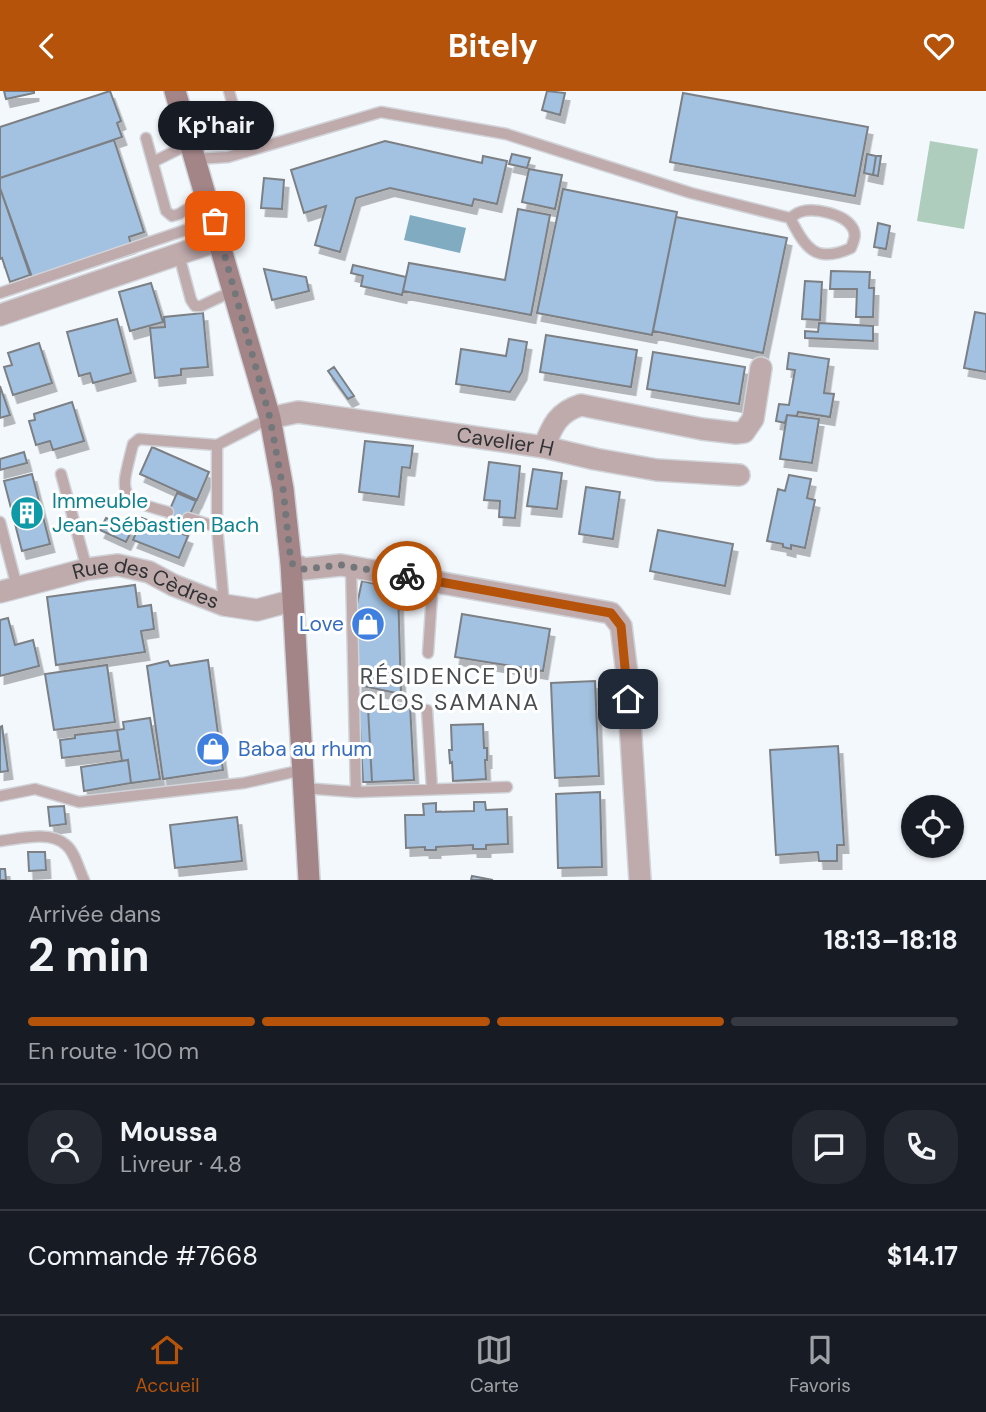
<!DOCTYPE html>
<html lang="fr">
<meta charset="utf-8">
<style>
:root{--surface:#171b24;--page:#242831;--text:#f1f3f6;--muted:#9ea1a6;--line:#363941;--accent:#b45309}
body{margin:0;font-family:"DM Sans",sans-serif;background:var(--page);color:var(--text);height:100vh;display:flex;flex-direction:column;font-size:26px;white-space:nowrap}
*{box-sizing:border-box;margin:0}
p{font-size:23px;color:var(--muted)}
.icon{flex:none;width:38px;height:38px;fill:none;stroke:currentColor;stroke-width:2;stroke-linecap:round;stroke-linejoin:round}
.map{position:relative;height:789px;overflow:hidden}
.sheet{display:flex;flex-direction:column;background:var(--surface);flex:1}
.sheet>*{flex:none}
.tools{position:absolute;left:901px;top:704px;display:grid;gap:14px}
.tools a{display:grid;place-items:center;width:63px;height:63px;border-radius:50%;background:var(--surface);box-shadow:0 2px 5px #0004;font-size:35px}
.pin{position:absolute;display:grid;place-items:center;width:60px;height:60px;color:#fff;margin:-30px;border-radius:14px;box-shadow:0 4px 10px #0006}
.courier{position:absolute;display:grid;place-items:center;width:70px;height:70px;margin:-35px;border:5px solid #b45309;border-radius:50%;background:#fff;color:#222;box-shadow:0 2px 9px #0007}
.bubble{position:absolute;height:49px;border-radius:24px;background:var(--surface);box-shadow:0 2px 5px #0004;font-size:23px;font-weight:700;line-height:49px;text-align:center}
.summary em{font-style:normal;font-weight:700}
.summary div{display:flex;flex-direction:column-reverse}
.summary{display:flex;align-items:center;justify-content:space-between;height:119px;padding:0 28px}
h1{font-size:46px;font-weight:700;line-height:52px}
.bar{display:grid;grid-template-columns:repeat(4,1fr);gap:10px 7px;align-content:center;height:84px;padding:0 28px}
.bar i{height:9px;border-radius:5px;background:var(--line)}
.bar .on{background:var(--accent)}
.bar p{grid-column:span 4}
.line{display:flex;align-items:center;gap:18px;padding:0 28px;border-top:2px solid var(--line)}
.line div{flex:1}
.round{display:grid;place-items:center;flex:none;width:74px;height:74px;border-radius:28px;background:var(--page)}
header{display:flex;justify-content:space-between;align-items:center;height:91px;padding:0 28px;background:var(--accent);color:#fff;font-size:32px;font-weight:700}
.menu{display:flex;justify-content:space-around;align-items:center;height:98px;border-top:2px solid var(--line);background:var(--surface);font-size:19px;color:var(--muted)}
.menu a{display:grid;justify-items:center;gap:4px}
.menu .on{color:var(--accent)}
.map>svg:first-child{display:block}
.green{fill:#afcdbd}
.water{fill:#81abc1}
.building{fill:#a3c1e0;stroke:#7c8085;stroke-width:2;filter:url(#shadow)}
.lines{fill:none;stroke-linecap:round;stroke-linejoin:round}
.lane-casing{stroke:#d0d4d9;stroke-width:13}
.street-casing{stroke:#d0d4d9;stroke-width:24}
.secondary-casing{stroke:#d0d4d9;stroke-width:24}
.lane{stroke:#bfaaac;stroke-width:10}
.street{stroke:#bfaaac;stroke-width:21}
.secondary{stroke:#a38588;stroke-width:21}
.done{stroke:#74777a;stroke-width:7;stroke-dasharray:0 12.6}
.route{stroke:#b45309;stroke-width:9}
.labels{text-anchor:middle;dominant-baseline:central;stroke-width:6;stroke-linejoin:round;paint-order:stroke}
.street-label{font-size:21px;fill:#303234;stroke:#fff}
.culture-label{font-size:21px;fill:#0d838f;stroke:#fff;text-anchor:start}
.shop-label{font-size:21px;fill:#366cbe;stroke:#fff;text-anchor:end}
.neighbourhood-label{font-size:23px;letter-spacing:2px;fill:#494d51;stroke:#fff}
</style>
<header><svg class="icon" aria-label="back" viewBox="0 0 24 24"><path d="M15 5l-7 7 7 7"/></svg>Bitely<svg class="icon" aria-label="heart" viewBox="0 0 24 24"><path d="M12 20l-8-8c-3-5 5-10 8-4 3-6 11-1 8 4z"/></svg></header>
<div class="map">
<svg width="986" height="789" viewBox="0 0 986 789">
<defs>
<filter id="shadow"><feDropShadow dx="4.5" dy="8" stdDeviation="0" flood-color="#0004"/></filter>
</defs>
<rect width="100%" height="100%" fill="#f3f8fd"/>
<path class="green" d="M 930,50 L 978,58 L 964,138 L 917,130 Z"/>
<path class="water" d="M 410,124 L 466,137 L 460,162 L 404,149 Z"/>
<path class="building" d="M 4,0 L 34,0 L 34,2 L 6,8 Z
M 110,0 L 121,30 L 117,32 L 122,46 L 0,87 L 0,36 Z
M 547,0 L 565,2 L 560,24 L 542,19 Z
M 683,2 L 868,36 L 855,105 L 670,71 Z
M 114,49 L 144,141 L 129,146 L 131,154 L 32,186 L 0,97 L 0,87 Z
M 385,50 L 482,72 L 483,65 L 507,70 L 497,113 L 474,108 L 472,115 L 390,97 L 356,107 L 340,161 L 315,154 L 326,115 L 304,122 L 291,79 Z
M 512,63 L 530,67 L 527,77 L 509,73 Z
M 867,63 L 876,65 L 873,84 L 864,82 Z
M 876,65 L 881,65 L 878,85 L 873,84 Z
M 529,78 L 562,84 L 555,118 L 522,111 Z
M 264,87 L 284,89 L 282,118 L 261,117 Z
M 0,97 L 30,184 L 10,191 L 2,167 L 0,168 Z
M 563,98 L 677,121 L 652,244 L 537,222 Z
M 518,118 L 550,124 L 531,224 L 403,200 L 409,172 L 505,189 Z
M 676,126 L 787,147 L 763,262 L 653,240 Z
M 878,132 L 890,135 L 886,158 L 874,156 Z
M 353,174 L 406,186 L 402,204 L 361,195 L 363,185 L 351,182 Z
M 264,178 L 306,186 L 309,200 L 272,209 Z
M 831,180 L 870,181 L 869,197 L 874,197 L 873,226 L 856,226 L 857,198 L 830,198 Z
M 805,190 L 822,191 L 820,229 L 802,228 Z
M 151,192 L 163,231 L 130,240 L 119,201 Z
M 975,221 L 986,223 L 986,281 L 964,277 Z
M 203,222 L 208,276 L 181,278 L 181,284 L 155,287 L 150,237 L 165,236 L 164,226 Z
M 117,228 L 131,282 L 93,292 L 90,282 L 79,285 L 67,241 Z
M 819,232 L 873,235 L 873,250 L 805,247 L 805,240 L 818,241 Z
M 546,244 L 637,259 L 631,296 L 540,281 Z
M 509,248 L 527,251 L 522,281 L 510,301 L 456,293 L 461,258 L 506,265 Z
M 39,252 L 52,292 L 13,304 L 4,276 L 12,274 L 8,262 Z
M 653,261 L 745,276 L 739,313 L 647,298 Z
M 789,262 L 829,268 L 824,302 L 834,303 L 830,326 L 798,321 L 797,325 L 787,324 L 785,332 L 776,330 L 779,313 L 789,314 L 795,279 L 787,278 Z
M 334,276 L 354,305 L 348,308 L 328,280 Z
M 0,295 L 10,324 L 0,327 Z
M 72,311 L 84,350 L 53,359 L 50,350 L 36,354 L 29,330 L 35,329 L 34,323 Z
M 787,324 L 819,328 L 812,372 L 780,368 Z
M 365,350 L 413,355 L 410,377 L 402,376 L 399,406 L 359,401 Z
M 152,356 L 209,381 L 197,409 L 140,383 Z
M 24,361 L 27,372 L 0,379 L 0,368 Z
M 489,371 L 520,375 L 515,427 L 499,426 L 500,410 L 484,409 Z
M 533,378 L 562,382 L 557,418 L 527,415 Z
M 32,383 L 50,453 L 22,460 L 4,390 Z
M 789,384 L 811,388 L 807,407 L 815,409 L 805,457 L 791,454 L 791,458 L 783,456 L 783,453 L 767,450 L 778,398 L 785,400 Z
M 586,396 L 620,401 L 613,448 L 579,443 Z
M 177,402 L 196,410 L 182,441 L 164,432 Z
M 106,427 L 132,439 L 126,451 L 100,439 Z
M 142,427 L 188,445 L 179,467 L 133,449 Z
M 658,439 L 733,453 L 725,495 L 650,480 Z
M 362,490 L 398,498 L 401,603 L 358,594 L 356,518 Z
M 135,494 L 138,516 L 151,514 L 154,538 L 141,540 L 145,561 L 56,574 L 47,506 Z
M 462,523 L 550,538 L 543,580 L 455,566 Z
M 8,527 L 15,554 L 33,549 L 39,575 L 0,585 L 0,529 Z
M 208,569 L 223,679 L 163,688 L 147,575 L 168,570 L 170,575 Z
M 107,574 L 115,631 L 54,639 L 45,583 Z
M 595,590 L 599,685 L 555,687 L 551,592 Z
M 410,614 L 414,689 L 372,691 L 368,617 Z
M 368,617 L 372,691 L 363,691 L 359,618 Z
M 150,627 L 160,688 L 131,692 L 128,669 L 122,670 L 117,639 L 124,638 L 123,631 Z
M 483,633 L 484,657 L 487,657 L 487,669 L 485,669 L 486,688 L 453,690 L 452,671 L 450,672 L 449,659 L 452,659 L 451,634 Z
M 2,635 L 8,680 L 0,681 L 0,636 Z
M 117,639 L 120,660 L 62,667 L 60,649 L 75,647 L 75,644 Z
M 838,655 L 844,754 L 837,754 L 837,770 L 819,770 L 818,761 L 776,764 L 770,659 Z
M 128,669 L 131,692 L 84,700 L 81,676 Z
M 600,701 L 602,776 L 558,777 L 556,703 Z
M 474,711 L 485,711 L 486,719 L 507,718 L 508,753 L 486,754 L 486,758 L 473,758 L 473,754 L 436,756 L 436,759 L 425,759 L 425,756 L 406,757 L 405,724 L 424,724 L 423,713 L 436,712 L 436,721 L 474,720 Z
M 64,715 L 66,733 L 50,735 L 48,716 Z
M 237,726 L 242,770 L 175,777 L 170,734 Z
M 28,761 L 45,761 L 46,779 L 29,780 Z
M 0,778 L 5,778 L 6,789 L 0,789 Z
M 472,785 L 493,789 L 471,789 Z"/>
<g class="lines">
<g class="lane-casing">
<path id="lane" d="M 229,0 L 246,61
M 146,47 L 166,120 L 172,125 L 179,123 L 207,106
M 196,68 L 228,66 L 381,21 L 506,43 L 691,102 L 790,127 C 794,125 796,122 800,121 C 814,116 844,123 852,136 C 857,143 854,149 851,157 C 816,173 806,158 790,127
M 153,71 L 191,52
M 179,164 L 191,209 L 195,215 L 201,215 L 235,199
M 0,202 L 215,129
M 217,354 L 217,436
M 61,383 L 87,478
M 168,421 C 115,407 121,402 133,353 L 139,348 L 217,354 L 270,327
M 188,427 L 217,436 L 224,514
M 0,431 L 17,496
M 351,476 L 356,701
M 428,562 L 433,489
M 427,619 L 432,698
M 303,697 L 356,701 L 507,696
M 0,705 L 35,698 L 79,711 L 244,692 L 302,679
M 0,750 C 19,748 50,739 66,754 C 75,761 79,779 84,789"/>
</g>
<g class="street-casing">
<g id="street">
<path d="M 0,224 L 220,149"/>
<path id="s1" d="M 270,327 L 298,321 L 544,356 L 595,368 L 657,379 L 739,384"/>
<path d="M 544,356 C 552,335 558,321 581,314 L 702,338 L 736,342 L 744,341 L 753,328 L 761,277"/>
<path d="M 291,472 L 304,478 L 341,474 L 611,522 L 621,535 L 627,583 L 640,789"/>
<path id="s2" d="M 0,501 L 87,478 L 118,474 L 149,481 L 173,494 L 224,514 L 257,519 L 291,510"/>
</g>
</g>
<g class="secondary-casing">
<path id="secondary" d="M 175,0 L 270,327 L 283,398 L 291,472 L 309,789"/>
</g>
<use href="#lane" class="lane"/>
<use href="#street" class="street"/>
<use href="#secondary" class="secondary"/>
</g>
<g class="lines">
<path class="done" d="M 215,130 L 270,327 L 283,398 L 291,472 L 304,478 L 341,474 L 407,485"/>
<path class="route" d="M 407,485 L 611,522 L 621,535 L 628,608"/>
</g>
<defs>
<g id="building-disc" transform="scale(1.75)"><circle r="9.5" fill="#0f9aa8" stroke="#fff"/><path d="M-4-6H4V6H1V3H-1V6H-4ZM-2.5-4.3h1.7v1.8h-1.7ZM.8-4.3h1.7v1.8H.8ZM-2.5-1h1.7V.8h-1.7ZM.8-1h1.7V.8H.8Z" fill="#fff"/></g>
<g id="shop-disc" transform="scale(1.75)"><circle r="9.5" fill="#3f7fe0" stroke="#fff"/><path d="M-5-2.5h2.3a2.7 3.5 0 0 1 5.4 0H5L5.5 6h-11ZM-1.5-2.5h3a1.5 2.3 0 0 0-3 0Z" fill="#fff"/></g>
</defs>
<g fill-rule="evenodd">
<use href="#building-disc" x="27" y="422"/>
<use href="#shop-disc" x="368" y="533"/>
<use href="#shop-disc" x="213" y="658"/>
</g>
<g class="labels">
<g class="street-label">
<text stroke="none"><textPath href="#s1" startOffset="238">Cavelier H</textPath></text>
<text stroke="none"><textPath href="#s2" startOffset="152">Rue des Cèdres</textPath></text>
</g>
<g class="culture-label">
<text x="52" y="410">Immeuble<tspan x="52" dy="24">Jean-Sébastien Bach</tspan></text>
</g>
<g class="shop-label">
<text x="344" y="533">Love</text>
<text x="238" y="658" text-anchor="start">Baba au rhum</text>
</g>
<g class="neighbourhood-label">
<text x="450" y="585">RÉSIDENCE DU<tspan x="450" dy="26">CLOS SAMANA</tspan></text>
</g>
</g>
</svg>
<div class="tools">
<a><svg class="icon" aria-label="locate" viewBox="0 0 24 24"><circle cx="12" cy="12" r="6"/><path d="M12 2v4M12 18v4M2 12h4M18 12h4"/></svg></a>
</div>
<div class="pin" style="left:215px;top:130px;background:#ea580c"><svg class="icon" aria-label="bag" viewBox="0 0 24 24"><path d="M5 8h14l-1 12H6zM9 8a3 3 0 0 1 6 0"/></svg></div>
<div class="pin" style="left:628px;top:608px;background:#1f2937"><svg class="icon" aria-label="home" viewBox="0 0 24 24"><path d="M3 11l9-7 9 7M6 9v11h12V9"/></svg></div>
<div class="courier" style="left:407px;top:485px"><svg class="icon" aria-label="bike" viewBox="0 0 24 24"><circle cx="6" cy="16" r="4"/><circle cx="18" cy="16" r="4"/><path d="M6 16l4-8h5l3 8M10 8l3 8H6M13 5h3"/></svg></div>
<div class="bubble" style="left:158px;top:10px;width:116px">Kp'hair</div>
</div>
<section class="sheet">
<div class="summary"><div><h1>2 min</h1><p>Arrivée dans</p></div><em>18:13–18:18</em></div>
<div class="bar"><i class="on"></i><i class="on"></i><i class="on"></i><i></i><p>En route · 100 m</p></div>
<div class="line" style="height:126px"><a class="round"><svg class="icon" aria-label="person" viewBox="0 0 24 24"><circle cx="12" cy="8" r="4"/><path d="M4 21q1-7 8-7t8 7"/></svg></a><div><b>Moussa</b><p>Livreur · 4.8</p></div><a class="round"><svg class="icon" aria-label="chat" viewBox="0 0 24 24"><path d="M4 5h16v11H9l-5 4z"/></svg></a><a class="round"><svg class="icon" aria-label="phone" viewBox="0 0 24 24"><path d="M5 4h4l2 5-3 2q2 4 5 5l2-3 5 2v4C11 20 4 13 5 4z"/></svg></a></div>
<div class="line" style="height:91px"><div>Commande #7668</div><b>$14.17</b></div>
</section>
<nav class="menu">
<a class="on"><svg class="icon" aria-label="home" viewBox="0 0 24 24"><path d="M3 11l9-7 9 7M6 9v11h12V9"/></svg>Accueil</a>
<a><svg class="icon" aria-label="map" viewBox="0 0 24 24"><path d="M3 6l6-2 6 2 6-2v14l-6 2-6-2-6 2zM9 4v14M15 6v14"/></svg>Carte</a>
<a><svg class="icon" aria-label="saved" viewBox="0 0 24 24"><path d="M7 4h10v16l-5-4-5 4z"/></svg>Favoris</a>
</nav>
